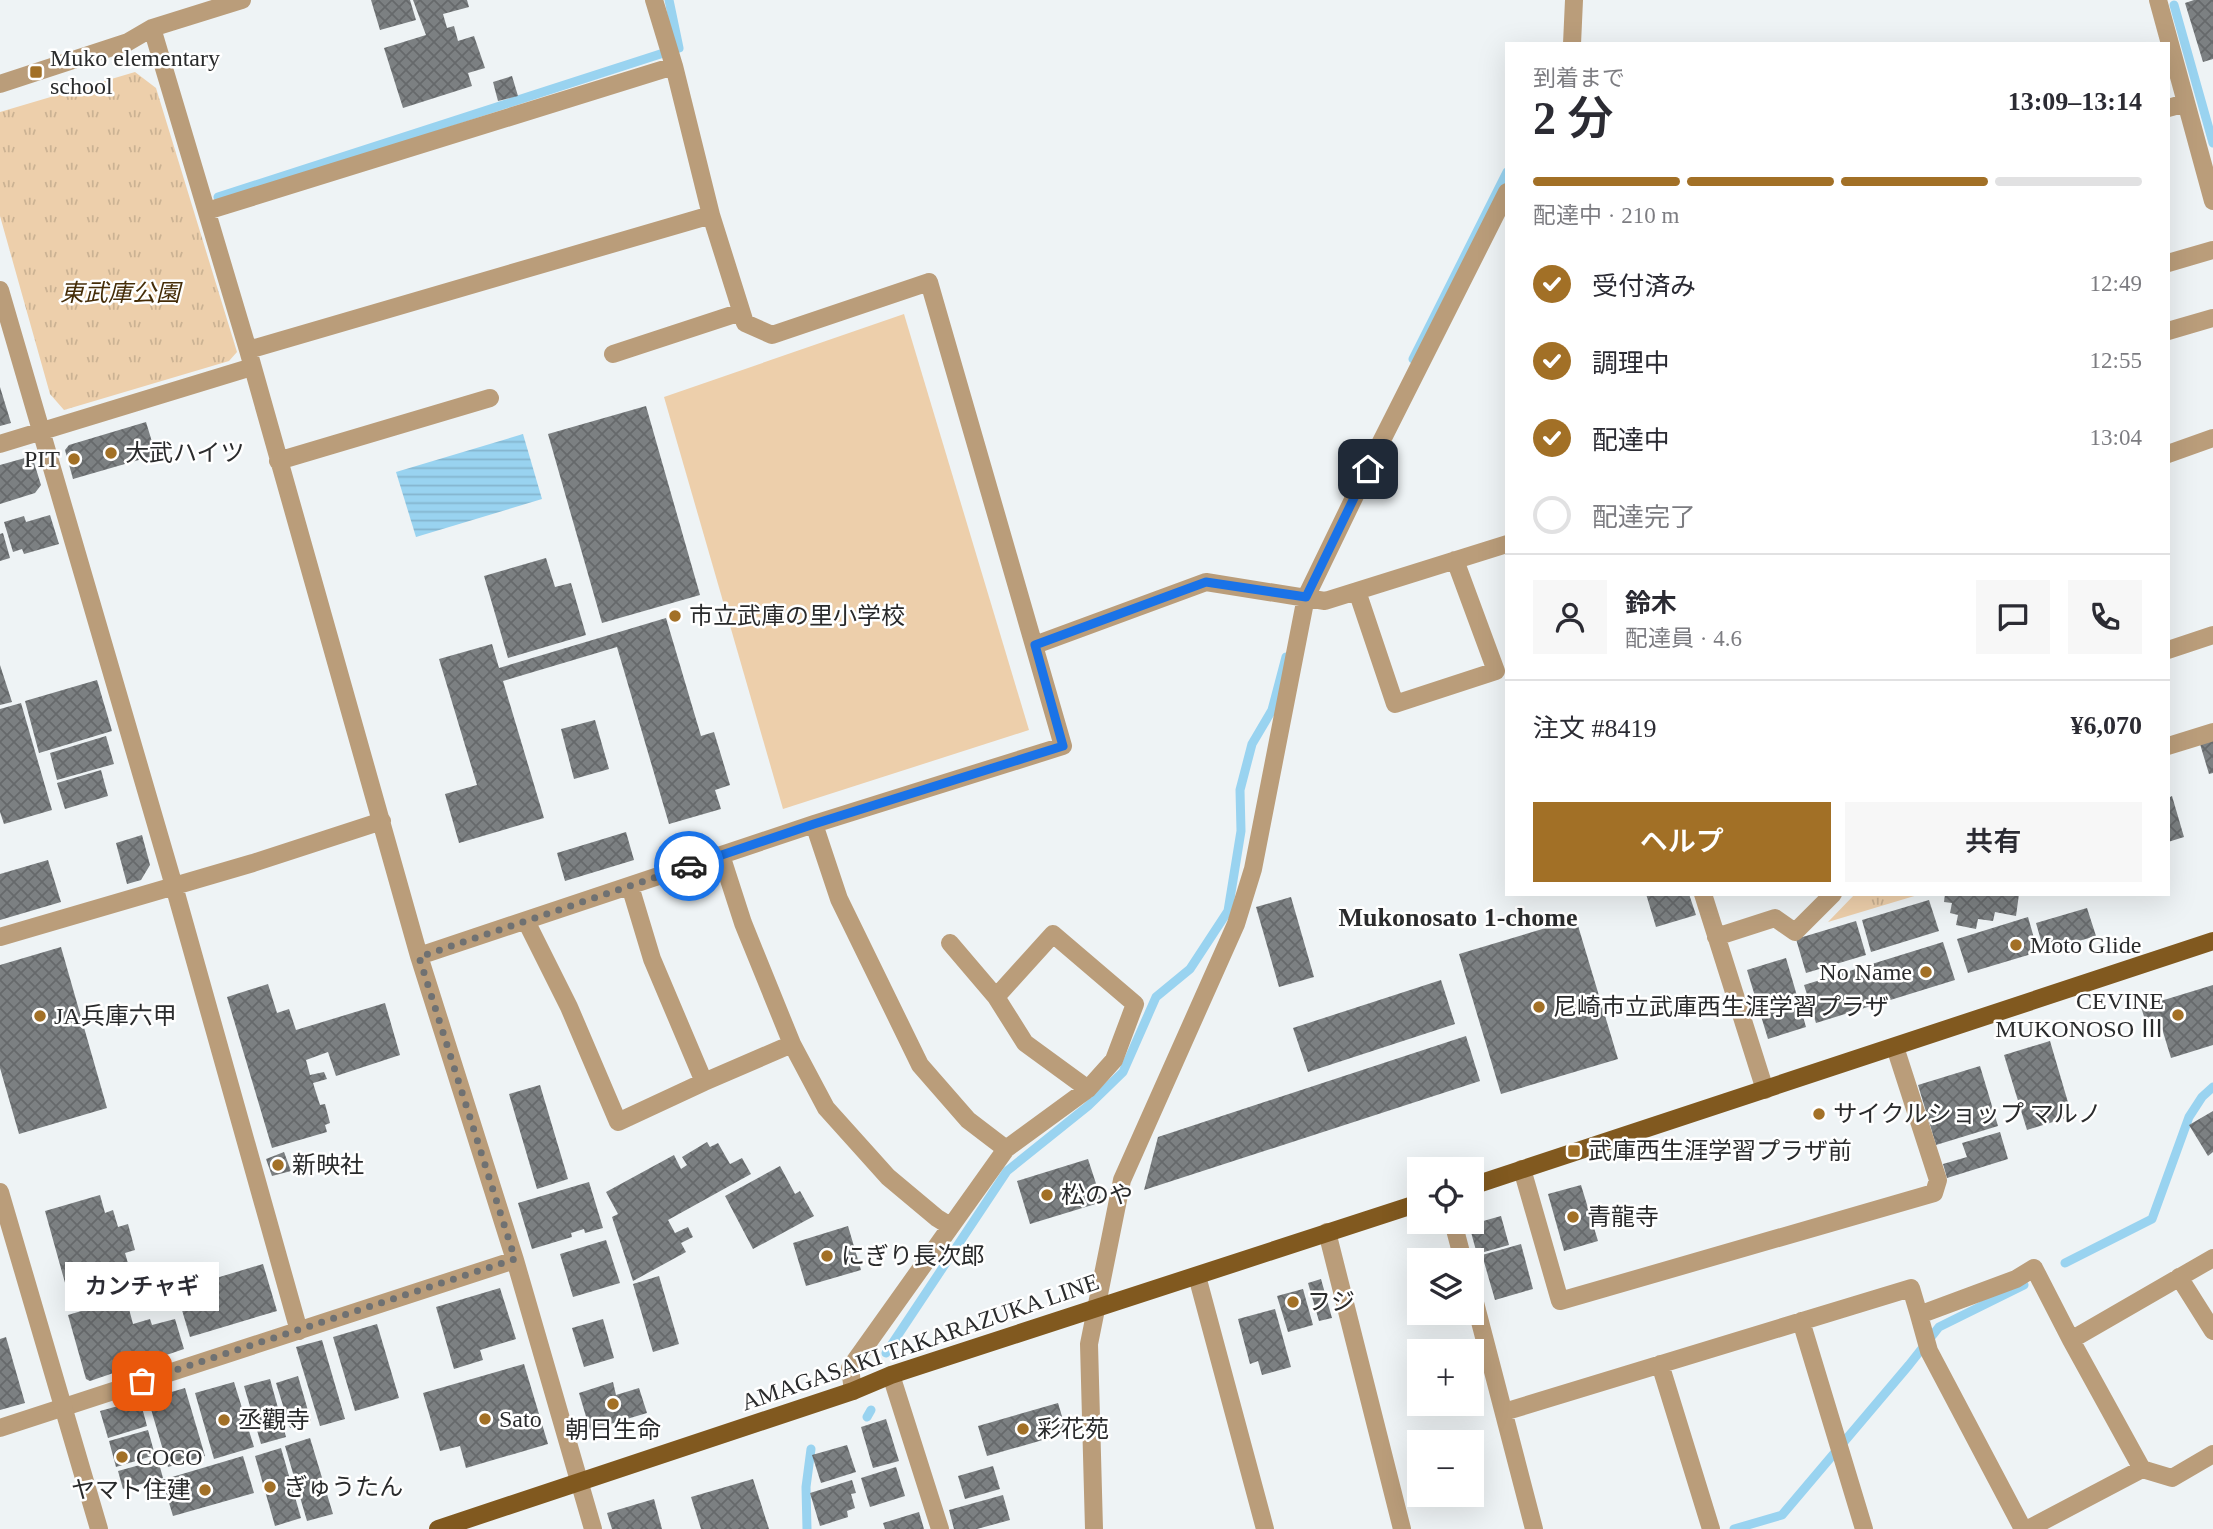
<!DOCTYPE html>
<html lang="ja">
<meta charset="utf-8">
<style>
:root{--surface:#fff;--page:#f7f7f7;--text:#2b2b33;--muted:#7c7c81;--line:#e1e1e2;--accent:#a27026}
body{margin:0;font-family:"Times New Roman","Noto Sans JP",serif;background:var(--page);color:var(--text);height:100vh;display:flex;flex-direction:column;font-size:26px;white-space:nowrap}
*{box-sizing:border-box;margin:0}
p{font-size:23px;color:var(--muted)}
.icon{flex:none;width:38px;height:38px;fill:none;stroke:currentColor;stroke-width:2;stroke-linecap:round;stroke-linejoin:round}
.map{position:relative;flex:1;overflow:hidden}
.details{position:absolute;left:1505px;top:42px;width:665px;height:854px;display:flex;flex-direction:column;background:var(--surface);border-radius:0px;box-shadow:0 7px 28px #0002}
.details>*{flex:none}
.tools{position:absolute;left:1407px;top:1157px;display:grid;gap:14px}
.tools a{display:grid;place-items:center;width:77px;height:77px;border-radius:0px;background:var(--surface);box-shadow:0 7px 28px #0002;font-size:35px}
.pin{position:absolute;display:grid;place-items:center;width:60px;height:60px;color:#fff;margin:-30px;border-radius:14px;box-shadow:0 4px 10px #0006}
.courier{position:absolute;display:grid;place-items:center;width:70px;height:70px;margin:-35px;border:5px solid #1a73e8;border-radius:50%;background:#fff;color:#222;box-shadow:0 2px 9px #0007}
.bubble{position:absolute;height:49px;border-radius:0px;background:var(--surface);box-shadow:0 7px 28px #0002;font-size:23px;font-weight:600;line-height:49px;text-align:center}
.head em{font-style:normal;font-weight:600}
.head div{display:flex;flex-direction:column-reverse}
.head{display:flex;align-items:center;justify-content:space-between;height:119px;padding:0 28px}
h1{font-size:46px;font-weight:600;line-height:52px}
.bar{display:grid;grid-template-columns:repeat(4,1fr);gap:10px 7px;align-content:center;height:84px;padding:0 28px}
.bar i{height:9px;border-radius:5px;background:var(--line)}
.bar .on{background:var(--accent)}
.bar p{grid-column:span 4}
.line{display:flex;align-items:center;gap:18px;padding:0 28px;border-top:2px solid var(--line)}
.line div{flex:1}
.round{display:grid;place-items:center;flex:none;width:74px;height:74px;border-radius:0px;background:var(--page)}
ol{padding:0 28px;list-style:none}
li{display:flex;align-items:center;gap:21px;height:77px}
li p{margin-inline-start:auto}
li .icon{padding:7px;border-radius:50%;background:var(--accent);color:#fff;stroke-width:4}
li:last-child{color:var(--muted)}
li i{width:38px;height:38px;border:4px solid var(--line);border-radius:50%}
.primary-button{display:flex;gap:14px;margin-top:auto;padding:14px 28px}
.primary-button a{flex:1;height:80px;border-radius:0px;background:var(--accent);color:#fff;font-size:28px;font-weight:600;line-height:80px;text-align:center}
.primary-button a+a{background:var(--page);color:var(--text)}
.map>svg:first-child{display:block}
.green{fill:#edcfab}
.park{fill:url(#park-tufts)}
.water{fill:url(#water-rules)}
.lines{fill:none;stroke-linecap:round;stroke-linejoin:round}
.stream{stroke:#99d3f0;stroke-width:9}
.building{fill:url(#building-cross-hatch)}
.minor{stroke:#ba9d7a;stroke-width:18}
.tertiary{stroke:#ba9d7a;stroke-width:18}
.primary{stroke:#81591f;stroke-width:18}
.done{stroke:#6f7172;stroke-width:7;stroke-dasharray:0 12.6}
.route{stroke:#1a73e8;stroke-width:9}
.poi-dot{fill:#a27026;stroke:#fff;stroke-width:2.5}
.labels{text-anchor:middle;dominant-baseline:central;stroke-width:5;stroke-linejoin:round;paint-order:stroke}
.poi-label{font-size:24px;fill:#2a2b2c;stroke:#fff;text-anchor:start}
.park-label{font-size:24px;font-style:italic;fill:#452d08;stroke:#fff}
.street-label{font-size:24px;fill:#2a2b2c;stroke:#fff}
.neighbourhood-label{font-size:26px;font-weight:bold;fill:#2a2b2c;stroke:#fff}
</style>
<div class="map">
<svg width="2213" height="1529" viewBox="0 0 2213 1529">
<defs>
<pattern id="park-tufts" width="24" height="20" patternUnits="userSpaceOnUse" patternTransform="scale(1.75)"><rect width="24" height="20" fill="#edcfab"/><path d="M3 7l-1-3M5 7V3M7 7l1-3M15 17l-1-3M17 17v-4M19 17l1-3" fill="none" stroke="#cbb293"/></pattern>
<pattern id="water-rules" width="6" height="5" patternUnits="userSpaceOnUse" patternTransform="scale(1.75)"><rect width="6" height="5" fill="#99d3f0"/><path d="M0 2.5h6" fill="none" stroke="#84b5ce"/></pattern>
<pattern id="building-cross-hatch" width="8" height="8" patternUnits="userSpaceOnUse" patternTransform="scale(1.75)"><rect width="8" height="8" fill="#7c8082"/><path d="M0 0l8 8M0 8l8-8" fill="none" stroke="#66696b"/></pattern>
</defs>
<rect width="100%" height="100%" fill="#eef3f5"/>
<path class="green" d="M 904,314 L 1029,730 L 783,809 L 664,397 Z"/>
<path class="park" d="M 135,72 L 156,88 L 237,352 L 229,361 L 64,410 L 50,394 L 0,216 L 0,112 Z
M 1855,894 L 1921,894 L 1828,922 Z"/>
<path class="water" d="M 523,434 L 542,499 L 416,537 L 396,472 Z"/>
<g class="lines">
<path class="stream" d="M 2174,5 L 2213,143
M 218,197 L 679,48 L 669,0
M 1413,359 L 1507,172
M 2065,1263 L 2152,1219 L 2189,1117 L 2202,1097 L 2213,1087
M 886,1353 L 1007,1171 L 1088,1106 L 1123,1072 L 1156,997 L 1190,969 L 1228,911 L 1241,831 L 1240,790 L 1252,744 L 1272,710 L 1286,657
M 867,1417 L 871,1410
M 807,1529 L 806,1487 L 811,1449
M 1734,1529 L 1782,1515 L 1909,1365 L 1939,1327 L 2024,1285"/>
</g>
<path class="building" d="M 371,0 L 410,0 L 416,20 L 380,30 Z
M 413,0 L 467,0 L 469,7 L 443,14 L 447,28 L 454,26 L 458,41 L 474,36 L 485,68 L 468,73 L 472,86 L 403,108 L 384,48 L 426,35 Z
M 2194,0 L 2213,0 L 2213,59 L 2203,62 L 2185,3 Z
M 512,76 L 518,96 L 498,101 L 493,82 Z
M 0,387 L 11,423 L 0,426 Z
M 646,406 L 700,595 L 602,623 L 548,434 Z
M 146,422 L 156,455 L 73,479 L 65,450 L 69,445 Z
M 32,456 L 41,485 L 35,493 L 0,504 L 0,465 Z
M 50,515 L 59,544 L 24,554 L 22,549 L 13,552 L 4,522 L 24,516 L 26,522 Z
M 3,533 L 10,558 L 0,561 L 0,534 Z
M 546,558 L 555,587 L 571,583 L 586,635 L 508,658 L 484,576 Z
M 666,618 L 701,736 L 714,732 L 730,785 L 715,790 L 721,809 L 669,824 L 617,647 L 503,681 L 544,818 L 459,843 L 445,794 L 477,785 L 439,659 L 492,644 L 499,668 Z
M 0,665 L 12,702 L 0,705 Z
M 97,680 L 112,731 L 39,753 L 25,701 Z
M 21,703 L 52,810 L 4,824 L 0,812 L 0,709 Z
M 595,720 L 609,769 L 574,779 L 561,729 Z
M 106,736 L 114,764 L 57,780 L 50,753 Z
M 2213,740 L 2213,773 L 2209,774 L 2200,744 Z
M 101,770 L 108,796 L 65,809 L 57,783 Z
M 2172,796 L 2184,837 L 2168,842 L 2168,798 Z
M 626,832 L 634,860 L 565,881 L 557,853 Z
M 142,835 L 150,865 L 141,880 L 127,884 L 116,843 Z
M 48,860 L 61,902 L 0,920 L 0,874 Z
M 1646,894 L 1689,894 L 1696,915 L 1656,927 Z
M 1945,894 L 2019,894 L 2016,916 L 1995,912 L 1993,921 L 1978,919 L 1976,929 L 1956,925 L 1958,915 L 1950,913 L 1952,903 L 1944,902 Z
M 1291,897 L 1314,977 L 1279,987 L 1256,907 Z
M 1929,900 L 1939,931 L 1871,952 L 1862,920 Z
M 2087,908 L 2096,936 L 2044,951 L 2036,923 Z
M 2028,917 L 2038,952 L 1968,973 L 1957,939 Z
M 1576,919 L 1618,1059 L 1501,1094 L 1459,954 Z
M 1856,921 L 1866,955 L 1806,973 L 1796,939 Z
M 1943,942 L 1955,980 L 1816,1023 L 1804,985 Z
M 61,947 L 107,1108 L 19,1134 L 0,1068 L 0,965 Z
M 1786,958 L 1806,1027 L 1768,1039 L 1747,970 Z
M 1441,980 L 1455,1024 L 1308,1072 L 1293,1028 Z
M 268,984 L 277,1013 L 289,1009 L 296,1030 L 385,1003 L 400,1055 L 336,1076 L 328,1052 L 306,1060 L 310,1075 L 324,1072 L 327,1079 L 313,1083 L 320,1105 L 325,1104 L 330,1123 L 325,1125 L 327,1132 L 272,1148 L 227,997 Z
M 2213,985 L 2213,1045 L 2171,1058 L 2160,1022 L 2147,1026 L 2141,1007 Z
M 1466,1036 L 1480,1081 L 1144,1190 L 1158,1137 Z
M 2050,1041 L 2072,1116 L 2027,1130 L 2004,1055 Z
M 1980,1066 L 1998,1126 L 1936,1145 L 1918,1085 Z
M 540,1085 L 568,1179 L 537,1189 L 509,1094 Z
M 2213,1111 L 2213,1152 L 2208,1156 L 2189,1125 Z
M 2000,1132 L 2008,1159 L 1947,1178 L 1943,1164 L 1967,1157 L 1962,1143 Z
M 707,1142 L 710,1147 L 718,1143 L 730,1164 L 742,1158 L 751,1174 L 668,1220 L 675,1233 L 688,1227 L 693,1237 L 681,1243 L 686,1252 L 633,1281 L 612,1217 L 618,1214 L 606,1192 L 674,1155 L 681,1169 L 687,1165 L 682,1157 Z
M 284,1152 L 291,1171 L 272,1176 L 266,1159 Z
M 1088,1159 L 1102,1202 L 1030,1224 L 1017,1181 Z
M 780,1166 L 795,1194 L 800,1191 L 814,1216 L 753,1249 L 725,1196 Z
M 589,1182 L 603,1228 L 585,1233 L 584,1229 L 571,1233 L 572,1237 L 532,1249 L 518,1203 Z
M 1581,1185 L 1598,1241 L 1564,1251 L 1548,1194 Z
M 100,1195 L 105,1213 L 113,1210 L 118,1227 L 128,1224 L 135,1250 L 125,1253 L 132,1277 L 125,1284 L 127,1292 L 72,1308 L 45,1211 Z
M 1501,1216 L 1509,1245 L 1477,1254 L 1469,1225 Z
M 848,1226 L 861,1270 L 806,1286 L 793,1243 Z
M 606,1240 L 620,1283 L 573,1297 L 560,1254 Z
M 1521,1244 L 1533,1289 L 1495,1300 L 1482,1255 Z
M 263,1264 L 277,1311 L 190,1337 L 176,1290 Z
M 659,1276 L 679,1344 L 653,1352 L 633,1284 Z
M 1321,1279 L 1332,1318 L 1319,1321 L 1308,1283 Z
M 500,1288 L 516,1339 L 480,1350 L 483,1360 L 454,1369 L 436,1307 Z
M 1303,1289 L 1313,1325 L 1288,1332 L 1277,1296 Z
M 135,1295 L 138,1307 L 129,1309 L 133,1324 L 150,1319 L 152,1325 L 175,1319 L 184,1349 L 90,1381 L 86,1379 L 68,1315 Z
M 1275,1309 L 1291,1367 L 1262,1375 L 1258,1361 L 1250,1364 L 1238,1319 Z
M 603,1319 L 614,1358 L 584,1367 L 572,1328 Z
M 377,1324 L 399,1398 L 355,1411 L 333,1337 Z
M 6,1337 L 25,1403 L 0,1410 L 0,1339 Z
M 322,1340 L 345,1419 L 320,1426 L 296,1347 Z
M 524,1364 L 548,1444 L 466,1468 L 460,1446 L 440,1451 L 423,1393 Z
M 298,1376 L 311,1421 L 290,1428 L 276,1383 Z
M 270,1379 L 286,1437 L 261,1444 L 244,1386 Z
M 234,1382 L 254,1447 L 214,1459 L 195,1393 Z
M 613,1382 L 616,1395 L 639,1388 L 647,1413 L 590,1430 L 579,1393 Z
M 185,1388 L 205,1456 L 168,1467 L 148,1399 Z
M 140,1400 L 147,1426 L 108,1438 L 100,1411 Z
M 1058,1403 L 1067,1433 L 987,1456 L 978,1426 Z
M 886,1419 L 899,1461 L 873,1468 L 861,1427 Z
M 148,1430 L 155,1455 L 116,1467 L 109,1441 Z
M 310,1438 L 333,1514 L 307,1521 L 285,1446 Z
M 847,1445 L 856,1472 L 821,1483 L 812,1455 Z
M 281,1448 L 301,1518 L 275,1526 L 255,1456 Z
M 243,1456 L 254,1493 L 173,1516 L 162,1480 Z
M 158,1460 L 163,1478 L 123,1489 L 118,1471 Z
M 993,1466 L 1000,1489 L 965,1499 L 958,1476 Z
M 896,1467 L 905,1496 L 870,1507 L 861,1478 Z
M 753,1479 L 769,1529 L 701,1529 L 691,1497 Z
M 852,1480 L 856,1493 L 851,1494 L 855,1508 L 847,1511 L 848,1517 L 820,1526 L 810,1493 Z
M 1003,1495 L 1010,1520 L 977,1529 L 954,1529 L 949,1510 Z
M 654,1499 L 662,1529 L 612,1529 L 607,1513 Z
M 919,1512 L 924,1529 L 885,1529 L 883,1523 Z"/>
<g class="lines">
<path class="minor" d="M 2158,0 L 2213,201
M 152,28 L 248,350 L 419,956 L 515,1260 L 593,1529
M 1572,44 L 1574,0
M 0,84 L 128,42 L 152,28 L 242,0
M 2168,108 L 2186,103
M 207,211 L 674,66
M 2168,263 L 2213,250
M 0,290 L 174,886 L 299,1331
M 2168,331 L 2213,318
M 248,350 L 711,215 L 674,66 L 654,0
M 613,354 L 741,312
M 0,444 L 252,367
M 2168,454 L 2213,438
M 278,461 L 490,398
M 1357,591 L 1395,704 L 1496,671 L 1455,560
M 1035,645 L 1206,582 L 1325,601 L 1507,544
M 2168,650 L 2213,635
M 2168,746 L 2213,732
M 814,824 L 839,899 L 920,1065 L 968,1120 L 1006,1149
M 721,855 L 743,923 L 792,1044 L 826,1108 L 888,1177 L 937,1218 L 950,1226
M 630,886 L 652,959 L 704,1082
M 1703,894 L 1765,1090
M 526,921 L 569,1007 L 618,1122 L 704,1082 L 792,1044
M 0,937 L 253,863 L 382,821
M 1716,937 L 1775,918 L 1795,932 L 1833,894
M 950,943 L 996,997 L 1025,1043 L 1088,1089
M 419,956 L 814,824 L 1063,746 L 929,282 L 772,335 L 745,323 L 711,215
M 1522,1169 L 1560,1301 L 1934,1193 L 1938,1180 L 1895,1047
M 1453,1222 L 1463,1260
M 1327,1232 L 1402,1529
M 1197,1276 L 1265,1529
M 2179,1277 L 2213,1331
M 1472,1291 L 1534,1529
M 1919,1315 L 1929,1351 L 2023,1529
M 1801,1321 L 1864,1529
M 2071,1340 L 2213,1258
M 1660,1364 L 1711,1529
M 891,1375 L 940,1529
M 853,1391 L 850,1368 L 1006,1149 L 1088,1089 L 1114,1060 L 1135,1004 L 1053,934 L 996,997
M 1504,1412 L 1911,1288 L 1919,1315 L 2016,1279 L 2034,1268 L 2071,1340 L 2142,1469 L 2172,1478 L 2213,1454
M 0,1428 L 515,1260
M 1094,1529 L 1089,1344 L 1122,1180 L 1236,924 L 1253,869 L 1306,597 L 1379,446 L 1507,192
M 2028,1529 L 2142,1469"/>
<path class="tertiary" d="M 0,1192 L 99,1529"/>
<path class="primary" d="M 1472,1186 L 2213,941
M 438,1529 L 853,1391 L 891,1375 L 1419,1203"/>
</g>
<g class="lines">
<path class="done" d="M 142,1381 L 515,1259 L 419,957 L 689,866"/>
<path class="route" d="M 689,866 L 814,824 L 1063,746 L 1035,645 L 1206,582 L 1306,597 L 1368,469"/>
</g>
<g class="poi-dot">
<rect x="29" y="65" width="14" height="14" rx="3.5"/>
<circle cx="111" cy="453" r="7"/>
<circle cx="74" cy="459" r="7"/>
<circle cx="675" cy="616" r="7"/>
<circle cx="2016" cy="945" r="7"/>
<circle cx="1926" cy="972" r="7"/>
<circle cx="1539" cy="1007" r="7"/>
<circle cx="2178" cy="1015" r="7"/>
<circle cx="40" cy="1016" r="7"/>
<circle cx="1819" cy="1114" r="7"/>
<rect x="1567" y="1144" width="14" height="14" rx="3.5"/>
<circle cx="278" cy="1165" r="7"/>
<circle cx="1047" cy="1195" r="7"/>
<circle cx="1573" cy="1217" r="7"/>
<circle cx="827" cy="1256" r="7"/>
<circle cx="1293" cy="1302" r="7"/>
<circle cx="613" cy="1404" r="7"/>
<circle cx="485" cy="1419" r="7"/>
<circle cx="224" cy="1420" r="7"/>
<circle cx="1023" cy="1429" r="7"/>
<circle cx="122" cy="1457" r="7"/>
<circle cx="270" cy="1487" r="7"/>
<circle cx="205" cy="1490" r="7"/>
</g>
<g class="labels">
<g class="poi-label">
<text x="50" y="58">Muko elementary<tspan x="50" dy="28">school</tspan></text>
<text x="125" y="453">大武ハイツ</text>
<text x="60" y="459" text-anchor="end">PIT</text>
<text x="689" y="616">市立武庫の里小学校</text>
<text x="2030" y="945">Moto Glide</text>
<text x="1912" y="972" text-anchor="end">No Name</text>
<text x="2164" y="1001" text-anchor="end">CEVINE<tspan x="2164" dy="28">MUKONOSO Ⅲ</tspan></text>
<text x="1553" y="1007">尼崎市立武庫西生涯学習プラザ</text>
<text x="54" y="1016">JA兵庫六甲</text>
<text x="1833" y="1114">サイクルショップ マルノ</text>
<text x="1588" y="1151">武庫西生涯学習プラザ前</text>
<text x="292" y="1165">新映社</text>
<text x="1061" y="1195">松のや</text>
<text x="1587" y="1217">青龍寺</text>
<text x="841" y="1256">にぎり長次郎</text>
<text x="1307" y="1302">フジ</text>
<text x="499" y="1419">Sato</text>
<text x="238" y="1420">丞觀寺</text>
<text x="1037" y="1429">彩花苑</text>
<text x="613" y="1430" text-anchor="middle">朝日生命</text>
<text x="136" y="1457">COCO</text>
<text x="284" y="1487">ぎゅうたん</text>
<text x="191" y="1490" text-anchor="end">ヤマト住建</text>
</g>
<g class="park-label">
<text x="120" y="293">東武庫公園</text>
</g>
<g class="street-label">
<text transform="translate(920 1342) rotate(-19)">AMAGASAKI TAKARAZUKA LINE</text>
</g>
<g class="neighbourhood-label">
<text x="1458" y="917">Mukonosato 1-chome</text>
</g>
</g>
</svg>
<div class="tools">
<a><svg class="icon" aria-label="locate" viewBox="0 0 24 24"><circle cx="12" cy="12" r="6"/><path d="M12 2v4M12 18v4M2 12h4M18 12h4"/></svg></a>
<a><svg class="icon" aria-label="layers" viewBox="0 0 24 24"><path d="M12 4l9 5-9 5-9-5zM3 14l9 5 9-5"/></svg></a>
<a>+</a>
<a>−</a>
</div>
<div class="pin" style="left:142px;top:1381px;background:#ea580c"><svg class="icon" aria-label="bag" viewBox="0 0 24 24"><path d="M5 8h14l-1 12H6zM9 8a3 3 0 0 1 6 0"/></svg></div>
<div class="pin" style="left:1368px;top:469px;background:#1f2937"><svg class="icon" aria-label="home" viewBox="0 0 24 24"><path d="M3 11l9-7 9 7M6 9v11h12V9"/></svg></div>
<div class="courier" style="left:689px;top:866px"><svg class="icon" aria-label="car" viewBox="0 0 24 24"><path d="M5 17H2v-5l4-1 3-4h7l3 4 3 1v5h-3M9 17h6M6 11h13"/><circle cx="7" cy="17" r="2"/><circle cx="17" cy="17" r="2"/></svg></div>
<div class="bubble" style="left:65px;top:1262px;width:154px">カンチャギ</div>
<section class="details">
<div class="head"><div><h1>2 分</h1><p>到着まで</p></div><em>13:09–13:14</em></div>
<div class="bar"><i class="on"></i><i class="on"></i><i class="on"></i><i></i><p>配達中 · 210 m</p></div>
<ol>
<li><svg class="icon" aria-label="check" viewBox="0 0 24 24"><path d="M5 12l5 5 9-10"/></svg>受付済み<p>12:49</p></li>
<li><svg class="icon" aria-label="check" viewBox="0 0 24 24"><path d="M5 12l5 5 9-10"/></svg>調理中<p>12:55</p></li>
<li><svg class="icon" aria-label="check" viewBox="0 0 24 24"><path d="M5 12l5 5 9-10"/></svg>配達中<p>13:04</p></li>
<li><i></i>配達完了</li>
</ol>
<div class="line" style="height:126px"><a class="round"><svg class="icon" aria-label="person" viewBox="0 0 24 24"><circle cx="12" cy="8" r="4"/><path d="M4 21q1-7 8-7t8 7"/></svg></a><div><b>鈴木</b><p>配達員 · 4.6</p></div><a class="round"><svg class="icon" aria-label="chat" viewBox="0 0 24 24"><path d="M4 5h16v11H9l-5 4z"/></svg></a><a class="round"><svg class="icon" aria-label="phone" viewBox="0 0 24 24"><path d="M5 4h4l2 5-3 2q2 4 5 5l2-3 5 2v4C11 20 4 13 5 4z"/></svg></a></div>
<div class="line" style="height:91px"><div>注文 #8419</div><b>¥6,070</b></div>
<div class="primary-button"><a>ヘルプ</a><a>共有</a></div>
</section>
</div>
